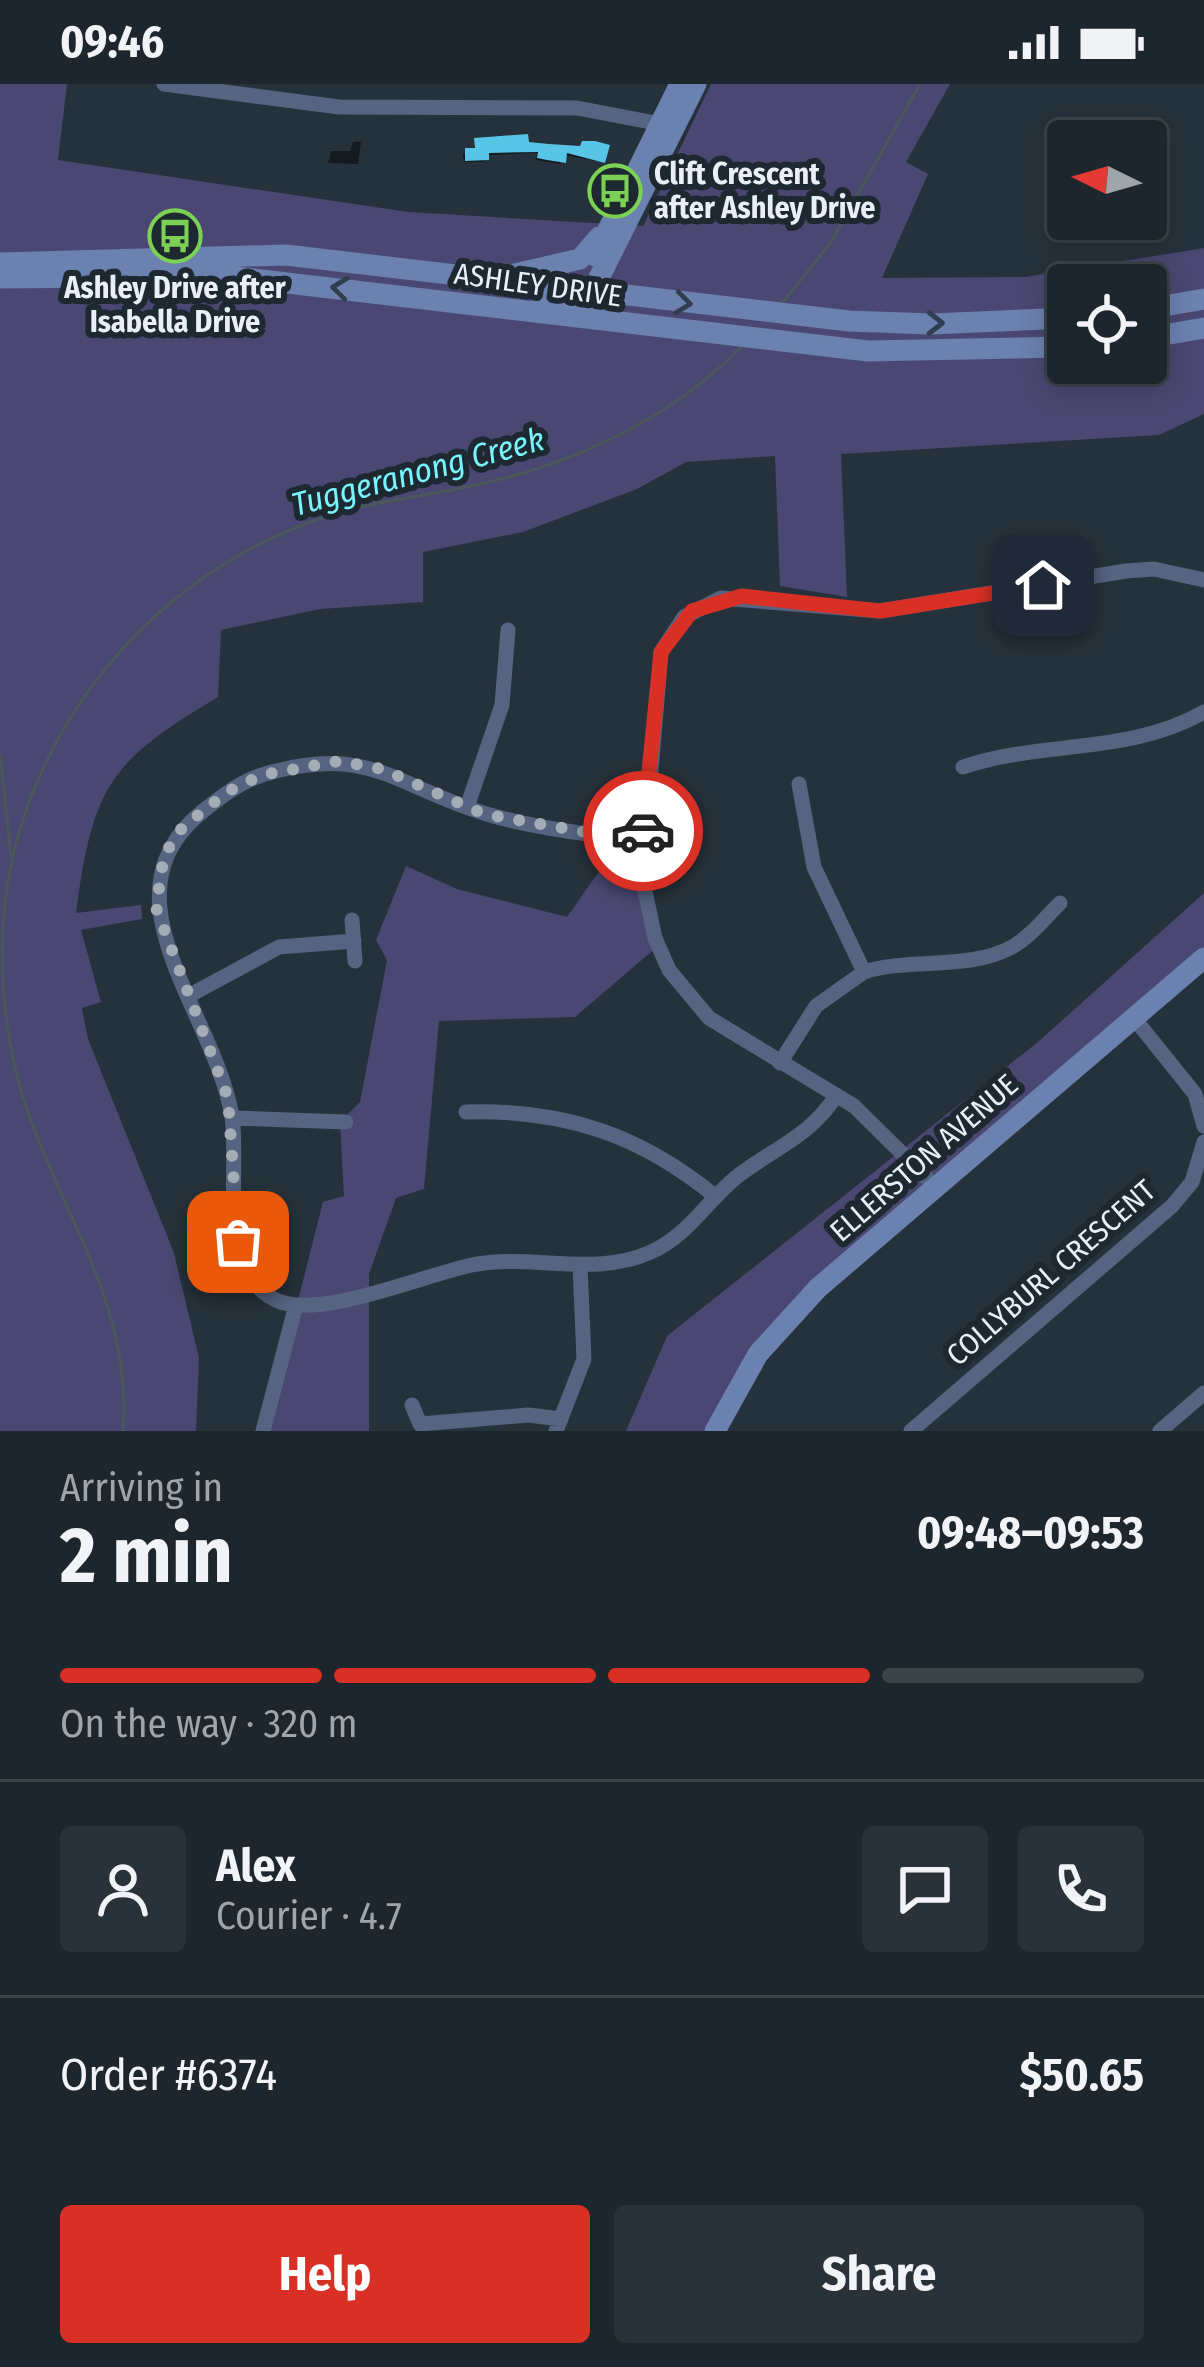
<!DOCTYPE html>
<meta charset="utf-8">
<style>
:root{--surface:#1c262c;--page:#293238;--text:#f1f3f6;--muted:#a0a5a9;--line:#3a4348;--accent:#d93025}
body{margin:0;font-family:"Fira Sans Condensed",sans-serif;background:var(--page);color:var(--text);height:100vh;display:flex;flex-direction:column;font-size:45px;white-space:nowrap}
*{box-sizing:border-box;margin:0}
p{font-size:39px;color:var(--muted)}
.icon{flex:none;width:66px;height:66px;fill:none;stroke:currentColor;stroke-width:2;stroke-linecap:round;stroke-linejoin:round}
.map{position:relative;height:1347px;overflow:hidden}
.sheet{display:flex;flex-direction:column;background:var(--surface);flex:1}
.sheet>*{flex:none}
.needle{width:78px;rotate:275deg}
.fabs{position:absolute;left:1047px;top:36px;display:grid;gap:24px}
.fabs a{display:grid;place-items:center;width:120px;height:120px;border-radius:12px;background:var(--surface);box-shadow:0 6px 30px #0003,0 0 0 3px var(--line);font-size:60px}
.pin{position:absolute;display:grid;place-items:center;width:102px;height:102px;color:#fff;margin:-51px;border-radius:24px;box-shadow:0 6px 18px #0006}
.courier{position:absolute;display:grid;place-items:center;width:120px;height:120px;margin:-60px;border:9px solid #d93025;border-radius:50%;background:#fff;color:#222;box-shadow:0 3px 15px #0007}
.summary em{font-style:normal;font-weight:700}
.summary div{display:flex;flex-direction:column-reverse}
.summary{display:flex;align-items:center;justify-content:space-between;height:204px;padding:0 60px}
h1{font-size:78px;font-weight:700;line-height:90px}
.bar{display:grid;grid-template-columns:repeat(4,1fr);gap:18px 12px;align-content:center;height:144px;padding:0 60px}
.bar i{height:15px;border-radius:9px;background:var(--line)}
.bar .active{background:var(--accent)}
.bar p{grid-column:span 4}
.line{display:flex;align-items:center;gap:30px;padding:0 60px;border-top:3px solid var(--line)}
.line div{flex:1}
.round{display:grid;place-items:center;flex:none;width:126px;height:126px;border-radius:12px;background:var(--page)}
.action{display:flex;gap:24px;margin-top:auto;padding:24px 60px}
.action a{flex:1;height:138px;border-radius:12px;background:var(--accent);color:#fff;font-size:48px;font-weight:700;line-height:138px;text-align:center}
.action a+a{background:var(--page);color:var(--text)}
.status{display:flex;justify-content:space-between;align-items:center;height:84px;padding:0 60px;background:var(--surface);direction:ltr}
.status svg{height:33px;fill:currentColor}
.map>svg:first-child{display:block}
.green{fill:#4a4772;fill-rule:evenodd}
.shadow{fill:#0007}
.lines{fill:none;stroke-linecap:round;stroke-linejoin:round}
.stream{stroke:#4a585b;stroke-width:3}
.building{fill:#58c4e6}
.street{stroke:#566481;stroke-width:15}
.secondary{stroke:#6b81af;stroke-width:21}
.oneway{stroke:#303e50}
.done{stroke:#a4adb5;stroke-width:12;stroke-dasharray:0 21.6}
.route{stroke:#d93025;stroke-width:15}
.labels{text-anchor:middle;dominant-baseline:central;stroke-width:12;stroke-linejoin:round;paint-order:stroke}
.poi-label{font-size:30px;font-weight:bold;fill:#e8eff6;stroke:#1d2831;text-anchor:start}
.street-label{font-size:30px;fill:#e8eff6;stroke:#1d2831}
.water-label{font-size:33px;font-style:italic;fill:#78f5fc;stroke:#1d2831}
</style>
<div class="status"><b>09:46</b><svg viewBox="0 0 49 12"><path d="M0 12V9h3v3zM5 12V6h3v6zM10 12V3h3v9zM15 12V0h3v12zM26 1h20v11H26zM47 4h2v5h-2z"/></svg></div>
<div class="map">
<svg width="1204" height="1347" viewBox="0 0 1204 1347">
<rect width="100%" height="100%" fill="#26323b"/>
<path class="green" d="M 0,0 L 67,0 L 58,76 L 408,128 L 643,142 L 711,0 L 950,0 L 906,78 L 928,90 L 882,194 L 1025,193 L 1204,164 L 1204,330 L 1159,351 L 841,370 L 847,513 L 780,502 L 775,372 L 686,378 L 637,405 L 523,448 L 423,468 L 423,518 L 320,525 L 221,546 L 218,613 C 109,678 93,702 76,829 L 141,821 L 142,835 L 81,846 L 101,918 L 82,924 L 88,955 L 174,1169 L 199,1274 L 196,1347 L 0,1347 ZM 1068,201 L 1146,201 L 1146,279 L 1068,279 Z
M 622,755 L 642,758 L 658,862 L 575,933 L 439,937 L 424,1105 L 396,1114 L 369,1190 L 369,1347 L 265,1347 L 323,1118 L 344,1112 L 340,1038 L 360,1018 L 387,876 L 376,856 L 406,782 L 457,805 L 567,833 Z
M 1204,809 L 1204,873 L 936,1103 L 751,1281 L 710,1347 L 626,1347 L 667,1252 L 1038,958 Z"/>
<path class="shadow" d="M 476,57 L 548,63 L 602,78 L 564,71 L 560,80 L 536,76 L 537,69 L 486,71 L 483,78 L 464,78 L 463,70 L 473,67 Z
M 353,58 L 361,58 L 358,80 L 328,79 L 331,67 L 350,67 Z"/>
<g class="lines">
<path class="stream" d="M 781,221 L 831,158 L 920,0
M 0,671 L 11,771
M 123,1347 C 132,1229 70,1143 31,1037 C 8,975 0,907 3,841 C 15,653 150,489 328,432 C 371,418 417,413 461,404 C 563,385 668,338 741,263"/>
</g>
<path class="building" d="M 528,50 L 529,58 L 549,60 L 580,62 L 582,57 L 595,57 L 610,61 L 605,79 L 567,69 L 566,79 L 547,76 L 537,74 L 538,68 L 489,69 L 489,76 L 465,77 L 465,64 L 475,64 L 474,54 Z"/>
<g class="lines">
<path class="street" d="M 164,0 L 339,23 L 577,24 L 666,41
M 963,683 C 1043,656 1129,671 1204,628
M 467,723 L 502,621 L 508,546
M 642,758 C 591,750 539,745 490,731 C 396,704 373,659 265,690 C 241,697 222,712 203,727 C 97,812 215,928 232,1033 C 240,1086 215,1190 278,1217 C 321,1235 424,1191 472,1181 C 532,1169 593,1194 651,1168 C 689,1151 708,1115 739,1091 C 775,1064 811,1051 836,1012
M 352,836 L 355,877
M 864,888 C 911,873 968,887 1012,863 C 1030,853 1045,834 1060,819
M 190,911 L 279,863 L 354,857
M 1134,934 L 1195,1010 L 1204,1042
M 780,979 L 816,922 L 864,888 L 814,783 L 799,700
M 466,1028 C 564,1025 641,1051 716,1113
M 232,1034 L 346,1038
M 936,1103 L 854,1022 L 709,934 L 669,886 L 655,854 L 642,793 L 661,568 L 684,533 L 721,514 L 880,527 L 1126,487 L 1154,485 L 1204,496
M 412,1321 L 420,1340 L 528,1331 L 561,1335
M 263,1347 L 296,1221
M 556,1347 L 584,1275 L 580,1182
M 911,1347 L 1172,1122 L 1192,1098 L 1204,1058
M 1160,1347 L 1204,1309"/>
<path class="secondary" d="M 595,172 L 680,0
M 0,179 L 286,171 L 849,237 L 931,240 L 1068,234
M 510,191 L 580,175 L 599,153
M 0,194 L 227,192 L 868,267 L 1068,263
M 541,221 L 571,221 L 592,208 L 696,0
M 1146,225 L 1204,215
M 1146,254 L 1204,244
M 715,1347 L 758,1270 L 818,1204 L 1204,874"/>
</g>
<defs><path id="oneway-chevron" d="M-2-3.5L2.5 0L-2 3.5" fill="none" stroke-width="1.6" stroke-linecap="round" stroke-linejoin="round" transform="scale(3)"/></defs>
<g class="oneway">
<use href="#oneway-chevron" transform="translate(340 204) rotate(-173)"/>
<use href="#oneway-chevron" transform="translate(683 219) rotate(7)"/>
<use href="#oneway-chevron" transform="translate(935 239)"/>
</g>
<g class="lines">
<path class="done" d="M 238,1158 L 228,1014 L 156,824 L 164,771 L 182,744 L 227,708 L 262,691 L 340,677 L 382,685 L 484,730 L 642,758 L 643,747"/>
<path class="route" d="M 643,747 L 661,568 L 692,527 L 742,512 L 880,527 L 1043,501"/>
</g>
<defs>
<g id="bus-ring" transform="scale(2.7)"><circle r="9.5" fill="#1d2831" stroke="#7cd155" stroke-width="1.5"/><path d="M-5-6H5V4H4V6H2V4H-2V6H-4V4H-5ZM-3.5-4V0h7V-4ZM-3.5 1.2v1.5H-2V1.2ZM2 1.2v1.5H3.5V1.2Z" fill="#7cd155"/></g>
</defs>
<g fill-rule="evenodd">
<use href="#bus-ring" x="615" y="107"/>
<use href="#bus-ring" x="175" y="152"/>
</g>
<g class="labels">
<g class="poi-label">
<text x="654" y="90">Clift Crescent<tspan x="654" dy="34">after Ashley Drive</tspan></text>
<text x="175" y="204" text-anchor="middle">Ashley Drive after<tspan x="175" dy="34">Isabella Drive</tspan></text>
</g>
<g class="street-label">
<text transform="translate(538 201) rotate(8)">ASHLEY DRIVE</text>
<text transform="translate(924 1074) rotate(-41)">ELLERSTON AVENUE</text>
<text transform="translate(1051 1189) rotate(-41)">COLLYBURL CRESCENT</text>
</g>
<g class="water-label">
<text transform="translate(418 388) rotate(-15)">Tuggeranong Creek</text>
</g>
</g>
</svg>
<div class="fabs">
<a><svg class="needle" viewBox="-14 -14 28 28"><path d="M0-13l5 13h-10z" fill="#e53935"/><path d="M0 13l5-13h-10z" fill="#a0a5a9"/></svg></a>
<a><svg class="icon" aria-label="locate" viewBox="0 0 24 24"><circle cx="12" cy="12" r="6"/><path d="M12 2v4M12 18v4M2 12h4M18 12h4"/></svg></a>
</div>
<div class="pin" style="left:238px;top:1158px;background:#ea580c"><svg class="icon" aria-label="bag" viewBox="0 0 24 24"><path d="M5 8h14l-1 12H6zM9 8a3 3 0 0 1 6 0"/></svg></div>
<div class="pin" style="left:1043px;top:501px;background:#1f2937"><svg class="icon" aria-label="home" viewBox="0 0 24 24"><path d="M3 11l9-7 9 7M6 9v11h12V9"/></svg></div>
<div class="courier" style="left:643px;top:747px"><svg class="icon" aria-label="car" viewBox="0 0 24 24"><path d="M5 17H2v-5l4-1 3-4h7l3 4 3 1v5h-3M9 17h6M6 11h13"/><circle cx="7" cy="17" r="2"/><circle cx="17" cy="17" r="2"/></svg></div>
</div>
<section class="sheet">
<div class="summary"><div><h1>2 min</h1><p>Arriving in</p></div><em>09:48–09:53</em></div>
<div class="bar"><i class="active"></i><i class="active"></i><i class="active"></i><i></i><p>On the way · 320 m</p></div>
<div class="line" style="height:216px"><a class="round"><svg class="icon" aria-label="person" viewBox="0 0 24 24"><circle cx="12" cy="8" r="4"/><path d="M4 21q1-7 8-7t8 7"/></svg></a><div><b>Alex</b><p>Courier · 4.7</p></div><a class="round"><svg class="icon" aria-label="chat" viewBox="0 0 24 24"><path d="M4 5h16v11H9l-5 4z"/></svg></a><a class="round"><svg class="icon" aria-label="phone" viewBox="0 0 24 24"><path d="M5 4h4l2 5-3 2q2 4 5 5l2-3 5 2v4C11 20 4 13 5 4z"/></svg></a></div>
<div class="line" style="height:156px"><div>Order #6374</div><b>$50.65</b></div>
<div class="action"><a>Help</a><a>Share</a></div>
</section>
